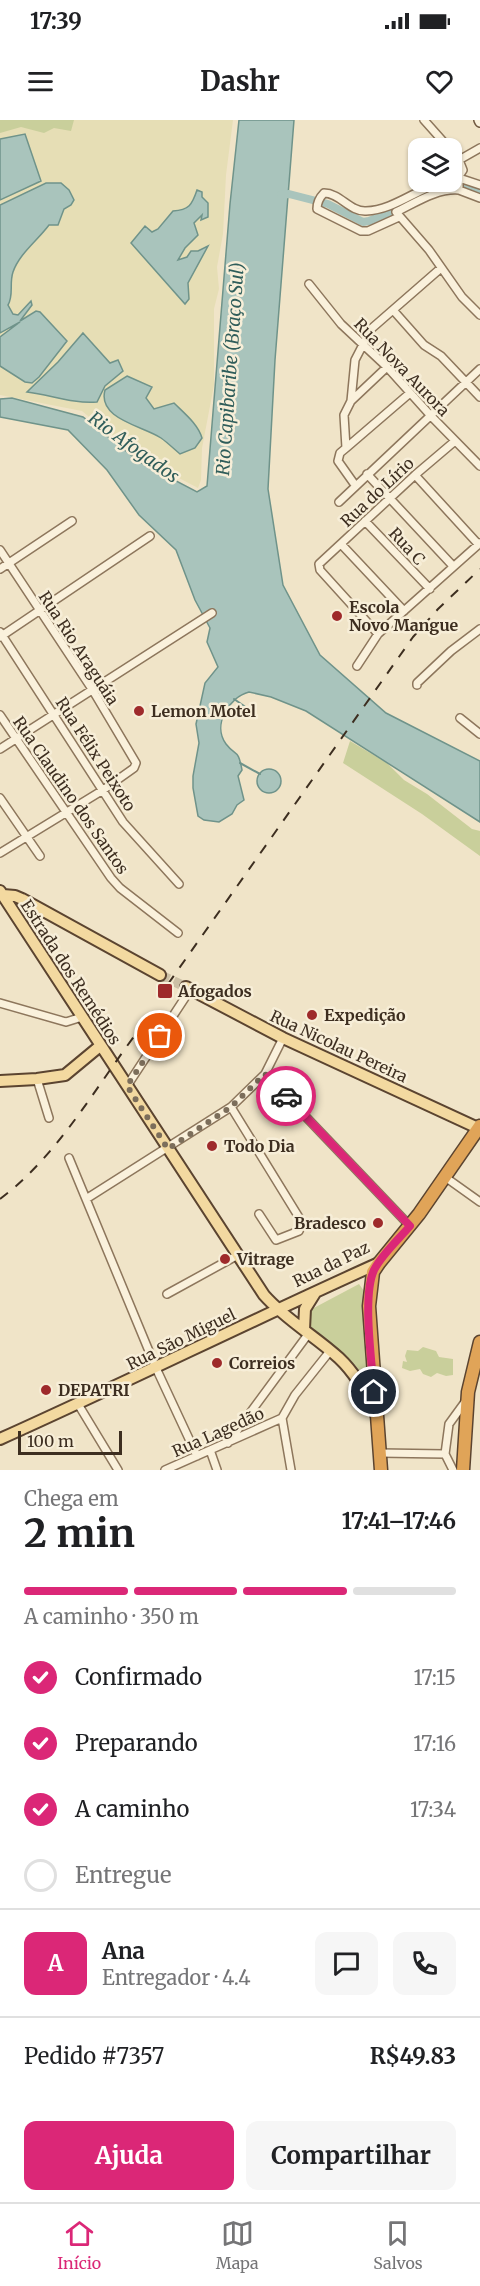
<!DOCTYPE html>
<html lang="pt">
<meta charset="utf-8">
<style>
:root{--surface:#fff;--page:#f6f6f6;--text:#202124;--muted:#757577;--line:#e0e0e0;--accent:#db2777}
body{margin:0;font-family:Merriweather,serif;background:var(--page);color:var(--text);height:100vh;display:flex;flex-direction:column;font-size:22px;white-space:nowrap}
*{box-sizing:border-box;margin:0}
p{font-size:20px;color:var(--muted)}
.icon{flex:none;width:33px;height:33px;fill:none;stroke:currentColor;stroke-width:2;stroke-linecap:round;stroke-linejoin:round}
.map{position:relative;height:1350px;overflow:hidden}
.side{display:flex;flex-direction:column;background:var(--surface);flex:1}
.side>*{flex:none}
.tools{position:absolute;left:408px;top:18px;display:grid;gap:12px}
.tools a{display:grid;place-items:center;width:54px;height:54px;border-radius:12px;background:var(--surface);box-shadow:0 2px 4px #0004;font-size:30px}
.scale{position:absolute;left:18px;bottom:15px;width:104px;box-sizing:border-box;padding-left:6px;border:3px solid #3d2e20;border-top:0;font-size:16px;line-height:21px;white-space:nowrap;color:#3d2e20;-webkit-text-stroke:4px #f7eed8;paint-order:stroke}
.pin{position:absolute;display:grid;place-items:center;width:51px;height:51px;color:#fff;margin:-26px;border:3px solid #fff;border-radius:50%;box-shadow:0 2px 6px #0007}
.courier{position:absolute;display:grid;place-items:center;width:60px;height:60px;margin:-30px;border:4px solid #db2777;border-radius:50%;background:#fff;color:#222;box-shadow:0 2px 8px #0007}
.headline em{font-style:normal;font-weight:700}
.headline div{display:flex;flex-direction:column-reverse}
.headline{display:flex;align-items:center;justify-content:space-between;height:102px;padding:0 24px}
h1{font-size:39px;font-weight:700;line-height:45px}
.bar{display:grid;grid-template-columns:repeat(4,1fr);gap:9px 6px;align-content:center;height:72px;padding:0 24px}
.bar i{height:8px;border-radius:4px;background:var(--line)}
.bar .selected{background:var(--accent)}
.bar p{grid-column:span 4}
.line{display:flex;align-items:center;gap:15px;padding:0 24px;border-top:2px solid var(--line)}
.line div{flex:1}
.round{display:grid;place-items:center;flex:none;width:63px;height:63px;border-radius:12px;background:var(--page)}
ol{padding:0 24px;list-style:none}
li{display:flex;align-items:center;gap:18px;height:66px}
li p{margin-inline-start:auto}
li .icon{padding:6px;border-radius:50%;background:var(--accent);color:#fff;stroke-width:4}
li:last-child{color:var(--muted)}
li i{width:33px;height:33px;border:3px solid var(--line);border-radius:50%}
.primary-button{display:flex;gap:12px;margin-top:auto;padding:12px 24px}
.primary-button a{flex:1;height:69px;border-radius:12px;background:var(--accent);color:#fff;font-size:24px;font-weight:700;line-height:69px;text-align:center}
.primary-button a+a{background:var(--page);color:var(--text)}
.status{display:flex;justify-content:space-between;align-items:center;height:42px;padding:0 30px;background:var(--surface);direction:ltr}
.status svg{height:16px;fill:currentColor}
header{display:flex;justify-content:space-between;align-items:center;height:78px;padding:0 24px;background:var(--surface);font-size:27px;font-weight:700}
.dock{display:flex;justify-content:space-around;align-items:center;height:84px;border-top:2px solid var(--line);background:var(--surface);font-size:16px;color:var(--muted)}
.dock a{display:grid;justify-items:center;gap:3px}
.dock .selected{color:var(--accent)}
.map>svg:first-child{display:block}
.farmland{fill:#e6deb5}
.green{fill:#c9cf9b}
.water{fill:#a9c4bc;stroke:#6f938a;stroke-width:1.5}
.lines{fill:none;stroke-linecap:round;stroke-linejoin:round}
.stream{stroke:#6f938a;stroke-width:2}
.canal{stroke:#a9c4bc;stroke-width:8}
.primary-tunnel{stroke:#ccc0a6;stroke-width:10;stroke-dasharray:10 5;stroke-linecap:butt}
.street-casing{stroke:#8d765c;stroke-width:10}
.secondary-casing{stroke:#6f573f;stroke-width:12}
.primary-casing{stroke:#5b4430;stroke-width:14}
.highway-casing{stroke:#5b4430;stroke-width:15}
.street{stroke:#faf1dc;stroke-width:7}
.secondary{stroke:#faf1dc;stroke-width:9}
.primary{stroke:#f3d9a0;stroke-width:10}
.highway{stroke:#e0a458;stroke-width:12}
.rail{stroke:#3d2e20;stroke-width:2;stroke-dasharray:10 10;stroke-linecap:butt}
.done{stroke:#7c6e5b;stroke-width:6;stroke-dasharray:0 10.8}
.route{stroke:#db2777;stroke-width:8}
.poi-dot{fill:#9e2a2b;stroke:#f7eed8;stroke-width:2}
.labels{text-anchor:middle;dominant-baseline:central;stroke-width:5;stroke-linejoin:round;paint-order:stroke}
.street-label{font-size:16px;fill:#3d2e20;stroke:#f7eed8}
.poi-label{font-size:16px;font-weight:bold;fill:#3d2e20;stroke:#f7eed8;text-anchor:start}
.water-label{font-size:18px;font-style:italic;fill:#2f5d5a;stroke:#f7eed8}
</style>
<div class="status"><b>17:39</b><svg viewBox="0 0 49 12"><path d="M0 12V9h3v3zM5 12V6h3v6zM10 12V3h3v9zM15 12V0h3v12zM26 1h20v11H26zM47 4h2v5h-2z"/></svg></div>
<header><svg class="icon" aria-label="menu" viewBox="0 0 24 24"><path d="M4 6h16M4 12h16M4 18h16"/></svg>Dashr<svg class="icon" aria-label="heart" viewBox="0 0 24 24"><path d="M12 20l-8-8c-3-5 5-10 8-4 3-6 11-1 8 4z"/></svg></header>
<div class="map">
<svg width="480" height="1350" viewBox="0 0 480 1350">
<rect width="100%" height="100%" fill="#f0e4c8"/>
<path class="farmland" d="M 0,0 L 233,0 L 226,55 L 223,114 L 217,147 L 219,169 L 214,189 L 214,265 L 202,328 L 201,360 L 198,368 L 135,335 L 82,291 L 0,275 Z"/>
<path class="green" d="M 0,0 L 74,0 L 71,11 L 54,8 L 44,13 L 21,7 L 0,13 Z
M 350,621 L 387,643 L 404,660 L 427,674 L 472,709 L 480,711 L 480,736 L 422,694 L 343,643 Z
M 359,1164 L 364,1171 L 370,1264 L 355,1245 L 309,1206 L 310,1190 Z
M 423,1227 L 436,1231 L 439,1237 L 453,1239 L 453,1255 L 446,1256 L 437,1253 L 431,1257 L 423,1254 L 420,1249 L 410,1251 L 402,1248 L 403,1241 L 407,1242 L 405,1236 L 407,1230 L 418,1231 Z"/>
<path class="water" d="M 239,0 L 294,0 L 275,240 L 268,369 L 283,465 L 320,535 L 386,593 L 480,641 L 480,702 L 306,591 L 271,577 L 249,572 C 229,577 212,605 226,624 C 236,637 238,628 242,650 L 238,656 L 244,680 L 237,685 L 232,694 L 219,702 L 204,700 L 198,696 L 193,668 L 193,656 L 199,623 L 196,604 L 205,563 L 218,547 L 207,522 L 210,508 L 195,480 L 176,430 L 139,395 L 107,350 L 68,310 L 0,297 L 0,279 L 12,278 L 83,297 L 140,342 L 197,372 L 207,366 L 230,84 Z
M 25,14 L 41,61 L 0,80 L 0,19 Z
M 46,63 L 61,63 L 69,70 L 74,80 L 71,85 L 64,89 L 58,105 L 49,105 C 38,120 19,134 13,152 C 9,164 14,175 8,185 L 13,194 L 18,195 L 31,181 L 32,185 L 20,201 L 36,191 L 40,192 L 67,221 L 39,257 L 32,263 L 25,262 L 0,246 L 0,217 L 20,202 L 0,213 L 0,85 Z
M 197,70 L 202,72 L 202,77 L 208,83 L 208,97 L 201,100 L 202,95 L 194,103 L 198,115 L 185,128 L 178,140 L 187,137 L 191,131 L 198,131 L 208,126 L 188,163 L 189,179 L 185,184 L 131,123 L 145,106 L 152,112 L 158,109 L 173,91 C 189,90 192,85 197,70 Z
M 83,213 L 110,243 L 118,240 L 123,251 L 105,266 L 97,282 C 73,284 51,275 27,272 L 58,242 Z
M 127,256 L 152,267 L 146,278 L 154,289 L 174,283 C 184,293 198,304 202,318 L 195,328 L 180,334 C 174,329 168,323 161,318 C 143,306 97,299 105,270 Z
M257 661a12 12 0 1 1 24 0a12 12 0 1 1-24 0Z"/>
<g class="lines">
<path class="stream" d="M 234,579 L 247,588 L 244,596
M 240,643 L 260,654"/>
<path class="canal" d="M 430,73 C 448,65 462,67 480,73
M 281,75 L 289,74 L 328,84 L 363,102 L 369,101 L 401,88"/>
<path class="primary-tunnel" d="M 160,855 L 186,867"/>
<g class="street-casing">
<path id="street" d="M 424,0 L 449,28
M 452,31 L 459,40 L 463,50 L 459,56 L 459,70 L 480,78
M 459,40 L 480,28
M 452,60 L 459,58 L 480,65
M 459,70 C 437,68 415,83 396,92 L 429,130 L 462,177 L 480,195
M 399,97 L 368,111 L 361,111 L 317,89 C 317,82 319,78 324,73 C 340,73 350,92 366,91 C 395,90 418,67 445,62
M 309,164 L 341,204 L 387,247 L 431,296 L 480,346
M 393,190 L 424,225 L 441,236 L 480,277
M 351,281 L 387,247
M 346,328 L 410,273
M 367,354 L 453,446
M 415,355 L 478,424
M 355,365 L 338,341 L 340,333 L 346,328 L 344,295 L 351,281 L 355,240 L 371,209 L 441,148
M 339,382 L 480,249
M 365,401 L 430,469
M 341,424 L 404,491
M 0,430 L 92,569 L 136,643 L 134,648 L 103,670 L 0,733
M 0,449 L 72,401
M 0,512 L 123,702 L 179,764
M 378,514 L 320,450 L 319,444 L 415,355 L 455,321
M 0,517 L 150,416
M 357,546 L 378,514 L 480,423
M 417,565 L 417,563 L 451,531 L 480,509
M 0,595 L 111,758 L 120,768 L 178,813
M 460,598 L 480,614
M 0,629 L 212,493
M 0,678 L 40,736
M 0,883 L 66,902 L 82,897
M 265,954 L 410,1106
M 37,959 L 49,998
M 127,966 L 190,870
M 231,987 L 300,1099 L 301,1106 L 299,1111 L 276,1120 L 259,1094
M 69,1038 L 156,1248 L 197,1336
M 445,1057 L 480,1082
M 86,1079 L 231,987 L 265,954 L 283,918
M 167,1174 L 238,1135
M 78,1284 L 118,1350
M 282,1298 L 295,1275 L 330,1231
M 282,1298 L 291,1350
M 228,1323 L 309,1213
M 210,1330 L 217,1350
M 380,1333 L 445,1334
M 165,1350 L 282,1298
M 453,1350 L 445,1334 L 449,1304 L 465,1282"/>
</g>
<g class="secondary-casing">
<path id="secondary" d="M 479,0 L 480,2"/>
</g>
<g class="primary-casing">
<path id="primary" d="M 0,771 L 264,1175 C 286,1200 315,1216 339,1238 C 356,1254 366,1272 375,1293
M 3,775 L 15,776 L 22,779 L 160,855
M 186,867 L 283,918 L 480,1009
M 0,961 L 37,959 L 65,955 L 100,926
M 304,1209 L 305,1189 L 315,1173
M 0,1319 C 127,1262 252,1200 379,1143"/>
</g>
<g class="highway-casing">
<path id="highway" d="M 381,1350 L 369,1186 L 373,1152 L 379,1143 L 419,1094 L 480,1006
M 463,1350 L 468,1272 L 480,1222"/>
</g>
<use href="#street" class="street"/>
<use href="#secondary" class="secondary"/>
<use href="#primary" class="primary"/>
<use href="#highway" class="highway"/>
<path class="rail" d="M 168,864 L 413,517 L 438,489 L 480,449
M 0,1079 C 60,1034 97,964 142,906"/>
</g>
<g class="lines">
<path class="done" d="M 160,916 L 127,966 L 168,1029 L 231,987 L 265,954 L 286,976"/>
<path class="route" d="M 286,976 L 410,1106 C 398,1120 382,1134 374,1150 C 362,1176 372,1242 374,1272"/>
</g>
<g class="poi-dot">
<circle cx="337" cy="496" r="6"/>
<circle cx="139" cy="591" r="6"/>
<rect x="157" y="863" width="16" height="16" rx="3"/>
<circle cx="312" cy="895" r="6"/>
<circle cx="212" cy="1026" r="6"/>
<circle cx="378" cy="1103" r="6"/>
<circle cx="225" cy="1139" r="6"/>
<circle cx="217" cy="1243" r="6"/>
<circle cx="46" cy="1270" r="6"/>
</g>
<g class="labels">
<g class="street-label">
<text transform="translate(402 247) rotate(46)">Rua Nova Aurora</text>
<text transform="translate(377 372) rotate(-43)">Rua do Lírio</text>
<text transform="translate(407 426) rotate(47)">Rua C</text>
<text transform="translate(79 528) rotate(57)">Rua Rio Araguáia</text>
<text transform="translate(96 634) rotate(57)">Rua Félix Peixoto</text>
<text transform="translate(71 675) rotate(55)">Rua Claudino dos Santos</text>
<text transform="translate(71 852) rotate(57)">Estrada dos Remédios</text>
<text transform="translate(339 926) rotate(25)">Rua Nicolau Pereira</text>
<text transform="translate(331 1144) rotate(-26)">Rua da Paz</text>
<text transform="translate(181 1219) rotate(-26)">Rua São Miguel</text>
<text transform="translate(218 1312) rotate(-24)">Rua Lagedão</text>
</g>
<g class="poi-label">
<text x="349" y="487">Escola<tspan x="349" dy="18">Novo Mangue</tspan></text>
<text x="151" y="591">Lemon Motel</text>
<text x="178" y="871">Afogados</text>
<text x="324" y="895">Expedição</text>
<text x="224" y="1026">Todo Dia</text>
<text x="366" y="1103" text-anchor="end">Bradesco</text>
<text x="237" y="1139">Vitrage</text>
<text x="229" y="1243">Correios</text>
<text x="58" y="1270">DEPATRI</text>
</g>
<g class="water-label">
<text transform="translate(230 249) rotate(-86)">Rio Capibaribe (Braço Sul)</text>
<text transform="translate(134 327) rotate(36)">Rio Afogados</text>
</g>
</g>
</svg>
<div class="tools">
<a><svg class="icon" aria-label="layers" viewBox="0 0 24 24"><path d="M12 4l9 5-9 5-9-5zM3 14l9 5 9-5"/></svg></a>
</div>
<div class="scale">100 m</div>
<div class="pin" style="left:160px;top:916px;background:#ea580c"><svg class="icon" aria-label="bag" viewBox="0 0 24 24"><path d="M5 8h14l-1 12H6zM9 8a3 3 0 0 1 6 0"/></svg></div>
<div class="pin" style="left:374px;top:1272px;background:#1f2937"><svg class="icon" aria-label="home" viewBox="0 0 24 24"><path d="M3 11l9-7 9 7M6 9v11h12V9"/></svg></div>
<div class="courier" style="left:286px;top:976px"><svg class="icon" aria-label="car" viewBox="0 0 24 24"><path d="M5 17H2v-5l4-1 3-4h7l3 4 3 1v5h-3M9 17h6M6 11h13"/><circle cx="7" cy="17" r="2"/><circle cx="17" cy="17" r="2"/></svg></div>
</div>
<section class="side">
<div class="headline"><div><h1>2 min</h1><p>Chega em</p></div><em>17:41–17:46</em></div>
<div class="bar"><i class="selected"></i><i class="selected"></i><i class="selected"></i><i></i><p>A caminho · 350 m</p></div>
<ol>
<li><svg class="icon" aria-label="check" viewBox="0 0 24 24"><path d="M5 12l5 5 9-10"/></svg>Confirmado<p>17:15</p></li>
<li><svg class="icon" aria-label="check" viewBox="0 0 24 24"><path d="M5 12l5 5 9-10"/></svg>Preparando<p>17:16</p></li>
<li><svg class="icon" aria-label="check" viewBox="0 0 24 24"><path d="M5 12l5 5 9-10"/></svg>A caminho<p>17:34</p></li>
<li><i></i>Entregue</li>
</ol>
<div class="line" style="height:108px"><b class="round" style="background:var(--accent);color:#fff">A</b><div><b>Ana</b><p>Entregador · 4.4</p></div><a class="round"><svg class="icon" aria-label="chat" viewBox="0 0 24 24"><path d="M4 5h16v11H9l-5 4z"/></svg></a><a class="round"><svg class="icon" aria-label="phone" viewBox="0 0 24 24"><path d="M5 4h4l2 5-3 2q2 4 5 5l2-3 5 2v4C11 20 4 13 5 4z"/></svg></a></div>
<div class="line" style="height:78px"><div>Pedido #7357</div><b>R$49.83</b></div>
<div class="primary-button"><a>Ajuda</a><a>Compartilhar</a></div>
</section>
<nav class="dock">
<a class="selected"><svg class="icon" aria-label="home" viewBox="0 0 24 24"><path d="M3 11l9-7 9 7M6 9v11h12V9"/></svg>Início</a>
<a><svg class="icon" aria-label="map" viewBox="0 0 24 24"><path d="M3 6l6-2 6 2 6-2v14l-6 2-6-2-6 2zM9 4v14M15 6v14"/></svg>Mapa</a>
<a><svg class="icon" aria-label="saved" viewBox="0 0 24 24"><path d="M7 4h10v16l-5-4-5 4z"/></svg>Salvos</a>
</nav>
